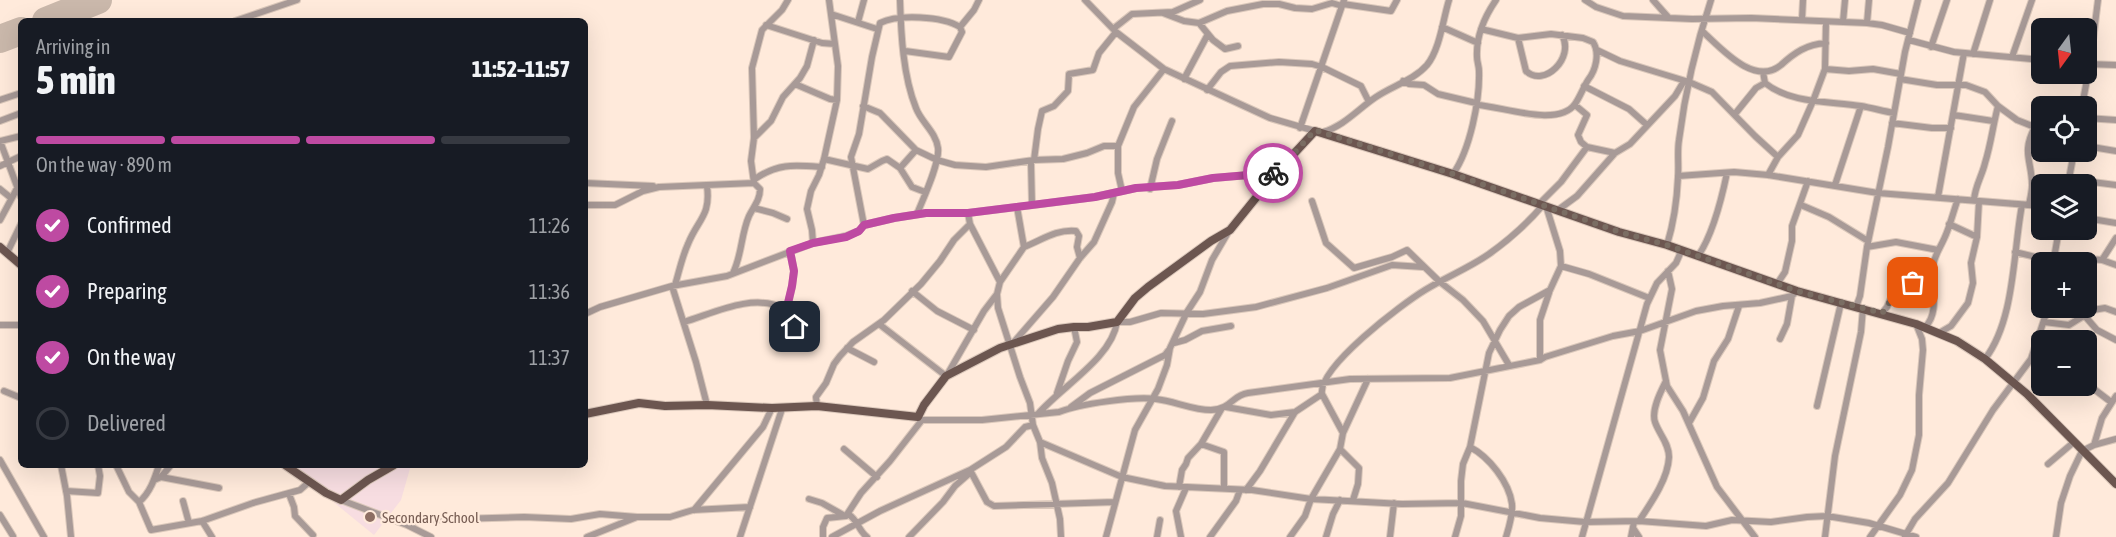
<!DOCTYPE html>
<meta charset="utf-8">
<style>
:root{--surface:#171b24;--page:#20242c;--text:#f1f3f6;--muted:#9ea1a6;--line:#363941;--accent:#be4aa2}
body{margin:0;font-family:"Asap Condensed",sans-serif;background:var(--page);color:var(--text);height:100vh;display:flex;flex-direction:column;font-size:22px;white-space:nowrap}
*{box-sizing:border-box;margin:0}
p{font-size:20px;color:var(--muted)}
.icon{flex:none;width:33px;height:33px;fill:none;stroke:currentColor;stroke-width:2;stroke-linecap:round;stroke-linejoin:round}
.map{position:relative;flex:1;overflow:hidden}
.details{position:absolute;left:18px;top:18px;width:570px;height:450px;display:flex;flex-direction:column;background:var(--surface);border-radius:9px;box-shadow:0 6px 24px #0002}
.details>*{flex:none}
.needle{width:39px;rotate:195deg}
.tools{position:absolute;left:2031px;top:18px;display:grid;gap:12px}
.tools a{display:grid;place-items:center;width:66px;height:66px;border-radius:9px;background:var(--surface);box-shadow:0 6px 24px #0002;font-size:30px}
.pin{position:absolute;display:grid;place-items:center;width:51px;height:51px;color:#fff;margin:-26px;border-radius:12px;box-shadow:0 3px 9px #0006}
.courier{position:absolute;display:grid;place-items:center;width:60px;height:60px;margin:-30px;border:4px solid #be4aa2;border-radius:50%;background:#fff;color:#222;box-shadow:0 2px 8px #0007}
.overview em{font-style:normal;font-weight:800}
.overview div{display:flex;flex-direction:column-reverse}
.overview{display:flex;align-items:center;justify-content:space-between;height:102px;padding:0 18px}
h1{font-size:39px;font-weight:800;line-height:45px}
.bar{display:grid;grid-template-columns:repeat(4,1fr);gap:9px 6px;align-content:center;height:72px;padding:0 18px}
.bar i{height:8px;border-radius:4px;background:var(--line)}
.bar .current{background:var(--accent)}
.bar p{grid-column:span 4}
ol{padding:0 18px;list-style:none}
li{display:flex;align-items:center;gap:18px;height:66px}
li p{margin-inline-start:auto}
li .icon{padding:6px;border-radius:50%;background:var(--accent);color:#fff;stroke-width:4}
li:last-child{color:var(--muted)}
li i{width:33px;height:33px;border:3px solid var(--line);border-radius:50%}
.map>svg:first-child{display:block}
.education{fill:#f7dde1}
.lines{fill:none;stroke-linecap:round;stroke-linejoin:round}
.runway{stroke:#cab8ab;stroke-width:28}
.minor-casing{stroke:#dac7ba;stroke-width:8}
.major-casing{stroke:#dac7ba;stroke-width:10}
.minor{stroke:#a89a97;stroke-width:6}
.major{stroke:#6c5650;stroke-width:8}
.done{stroke:#7a6d63;stroke-width:6;stroke-dasharray:0 10.8}
.route{stroke:#be4aa2;stroke-width:8}
.education-dot{fill:#8d6e63;stroke:#ffeadb;stroke-width:2}
.labels{text-anchor:middle;dominant-baseline:central;stroke-width:4.5;stroke-linejoin:round;paint-order:stroke}
.education-label{font-size:15px;fill:#785e54;stroke:#ffeadb;text-anchor:start}
</style>
<div class="map">
<svg width="2116" height="537" viewBox="0 0 2116 537">
<rect width="100%" height="100%" fill="#ffeadb"/>
<path class="education" d="M 288,465 L 411,465 L 401,500 L 374,535 Z"/>
<g class="lines">
<path class="runway" d="M 46,21 L 98,0
M 0,39 L 21,31"/>
<g class="minor-casing">
<path id="minor" d="M 900,0 C 901,34 903,76 916,108 C 921,122 936,132 938,148 C 940,163 923,199 917,214
M 1085,0 L 1116,32 L 1164,69 L 1270,118 L 1315,131
M 1585,0 L 1596,7 L 1623,16 L 1692,19 L 1751,18 L 1867,23 L 1882,25 L 1910,33
M 1653,0 L 1668,17
M 1343,4 L 1391,11 L 1397,0
M 1163,13 L 1184,21 L 1199,23 L 1227,11 L 1263,4 L 1279,4 L 1295,8 L 1312,9 L 1332,3 L 1342,6
M 831,14 L 877,29
M 1802,20 L 1803,0
M 235,21 L 297,0
M 858,22 L 864,0
M 1843,22 L 1845,0
M 1199,23 L 1213,40 L 1225,49 L 1238,46
M 1867,23 L 1869,0
M 766,25 L 822,43 L 835,44
M 1442,27 L 1478,43
M 1113,29 L 1132,14 L 1173,12 L 1200,0
M 1702,31 C 1721,48 1754,87 1781,65 C 1794,53 1807,44 1826,43
M 1518,38 L 1526,71 C 1544,88 1575,58 1562,35
M 1909,40 L 1954,52 L 2042,60
M 1931,47 L 1947,0
M 1597,50 L 1620,61 L 1689,82 L 1712,92 L 1755,136 L 1778,157
M 905,51 L 949,57 L 962,32 L 960,27
M 1973,54 L 1990,0
M 2012,57 L 2032,0
M 2087,64 L 2116,65
M 1825,69 L 1849,71 L 1873,69 L 1901,74
M 1763,72 L 1765,83 C 1791,104 1830,101 1861,106 C 1872,108 1883,111 1894,113
M 1184,79 L 1208,34
M 1900,79 L 1937,85 L 1966,85 L 1985,92 L 1998,106 C 1993,125 1991,144 1985,163 C 1982,176 1975,186 1974,200
M 1403,81 L 1409,84 L 1424,85 L 1438,94 L 1476,103
M 795,84 L 830,99 L 837,100
M 1584,86 L 1629,109 L 1647,125
M 1207,90 L 1221,72 L 1230,66 L 1279,62 L 1312,64 L 1322,67 L 1361,86 L 1369,102
M 0,100 L 21,93
M 1477,105 C 1501,106 1558,128 1575,104 C 1580,97 1583,88 1588,80 C 1596,70 1600,53 1593,42 L 1583,38 L 1551,34 L 1518,38 L 1481,29
M 1575,105 L 1587,115 L 1578,135 L 1581,142 L 1587,147
M 863,106 L 880,113 L 916,150 L 937,160 L 955,165 L 986,167 L 1034,160 L 1063,159 L 1087,153 L 1104,146 L 1118,146
M 1998,106 L 2017,120 L 2042,130
M 2082,106 L 2090,64 L 2098,0
M 1735,114 L 1756,88 L 1765,83
M 1954,115 L 1993,121
M 2086,118 L 2116,120
M 0,121 L 21,113
M 1892,123 L 1932,128 L 1951,128
M 1300,128 L 1344,0
M 1323,132 C 1344,126 1358,109 1376,97 C 1392,86 1414,80 1427,65 C 1440,49 1443,19 1449,0
M 754,138 L 771,121 L 783,97 L 800,78 L 807,66 L 814,40
M 0,141 L 21,197
M 0,141 L 21,136
M 2086,146 L 2116,151
M 824,159 L 868,169 L 882,161 L 887,159 L 900,168 L 916,150
M 1034,160 L 1038,129 L 1042,111 L 1054,106 L 1068,91 L 1069,74 L 1093,70 L 1099,53 L 1116,32
M 1031,162 L 1032,205
M 0,166 L 21,156
M 900,168 L 912,187 L 925,192
M 1453,174 C 1470,150 1480,100 1479,71 C 1479,66 1477,62 1477,57 C 1476,37 1485,16 1496,0
M 1768,175 L 1778,157 L 1798,135 L 1813,101 L 1825,69 L 1826,22
M 1678,176 L 1734,172 L 1768,175 L 1878,193 L 2042,206
M 755,179 C 778,163 794,165 822,167
M 2069,179 L 2116,185
M 585,183 L 653,186
M 2068,184 L 2074,152
M 1835,185 L 1861,106
M 0,189 L 11,198
M 1150,189 L 1157,159 L 1172,121
M 1122,191 L 1118,173 L 1118,146 L 1134,107 L 1164,69
M 1938,197 L 1964,53
M 1312,201 L 1326,243 L 1354,268 L 1392,257 L 1407,250 L 1440,282 L 1463,300 L 1483,321 L 1509,365
M 1539,204 L 1561,182 L 1587,147 L 1615,153
M 585,205 L 615,205 L 643,191 L 659,187 L 754,183
M 1801,205 L 1829,217 L 1868,241
M 2029,205 C 2030,199 2032,192 2032,185 C 2032,161 2021,153 2035,127
M 754,208 L 773,213 L 787,219
M 1558,210 L 1577,196 L 1615,153 L 1630,144 L 1675,96 L 1684,81
M 968,213 L 970,224 L 1000,282
M 2086,218 L 2116,223
M 0,220 L 21,181
M 1949,224 L 1977,237
M 864,225 L 851,157 L 859,134 L 872,57 L 880,23 C 898,14 942,16 960,27 L 974,10 L 979,0
M 813,243 L 812,230 L 807,209 L 811,191 L 819,175 L 824,159 L 837,100 L 838,66 L 829,0
M 1667,245 C 1674,222 1677,200 1678,177 C 1679,164 1677,152 1679,140 C 1685,93 1696,45 1711,0
M 1024,247 C 1042,240 1056,229 1076,231 L 1079,236 L 1077,247 L 1080,258
M 1867,247 L 1896,242 L 1938,250
M 790,251 L 794,271 L 792,287 L 788,303 L 795,327
M 2015,252 L 2057,262
M 7,253 L 21,224
M 1698,256 C 1712,236 1722,197 1727,173
M 2055,258 L 2072,262
M 2102,260 L 2116,238
M 2057,262 L 2054,258 L 2059,230
M 2075,262 L 2078,258 L 2102,260 L 2116,265
M 1561,266 L 1589,274 L 1649,298
M 1668,271 L 1672,289 L 1660,350 L 1667,386 L 1683,411 L 1717,487 L 1755,537
M 733,273 C 742,255 741,234 749,216 C 754,206 760,200 760,189 L 754,183 L 751,161 L 754,138 L 752,68 L 762,30 L 782,10 L 788,0
M 1777,284 L 1785,272 L 1792,241 L 1792,226 L 1808,181
M 675,285 C 679,272 682,257 688,244 C 698,219 711,216 707,186
M 672,286 L 696,362 L 707,405
M 912,291 L 937,311 L 974,330
M 997,294 L 998,308 L 1020,377 L 1030,403 L 1033,425 L 1040,442 L 1042,458 L 1052,483 L 1060,519 L 1061,537
M 1856,307 L 1860,296 L 1867,247 L 1888,147 L 1905,52 L 1918,0
M 1882,313 L 1887,307 L 1897,284 L 1932,284
M 585,314 L 600,307 L 672,286 L 727,276 L 813,243 L 846,236 L 859,231 L 864,225 L 894,218 L 926,213 L 968,213 L 1017,207 L 1095,197 L 1136,188 L 1178,185 L 1213,178 L 1276,173
M 2084,315 L 2097,330 L 2116,340
M 684,322 C 714,313 752,293 783,308 L 788,303
M 2044,322 L 2069,325 L 2093,310 L 2105,308 L 2116,312
M 879,324 L 946,376
M 0,325 L 21,325
M 1925,327 C 1941,312 1930,284 1933,265 C 1935,255 1940,248 1944,239 C 1950,227 1953,212 1958,199
M 1939,333 L 1951,326 L 1968,303 L 1973,283 L 1971,263 L 1977,237 L 1979,201
M 1780,339 L 1787,324 L 1792,296
M 1013,343 L 1053,297 L 1080,258 L 1094,242 L 1112,202 L 1114,193
M 1174,343 L 1185,340 L 1202,331 L 1231,326
M 847,348 L 874,362
M 1985,359 C 2015,320 2013,252 2022,205
M 1540,360 L 1540,320 L 1550,290 L 1561,266 L 1560,251 L 1546,206
M 947,375 L 984,311 L 997,294 L 1000,282 L 1024,247 L 1017,207
M 2086,383 L 2111,402
M 4,391 L 21,398
M 1057,393 L 1068,361 L 1077,342 L 1074,327
M 1322,394 L 1343,433
M 817,406 L 816,397 L 826,383 L 834,364 L 840,356 L 853,342 L 884,320 L 921,284 L 940,261 L 954,240 L 970,224
M 1817,406 L 1841,303
M 1071,407 L 1090,393 L 1165,355 L 1168,351
M 1226,407 L 1271,415 L 1295,412
M 1038,414 C 1061,387 1112,358 1117,322 L 1130,322 L 1161,313 L 1203,314 L 1256,307 L 1327,288 L 1392,265 L 1423,267
M 918,417 L 922,420 L 982,420 L 1059,412 C 1080,404 1134,396 1156,399 C 1174,401 1193,410 1211,410 C 1232,409 1232,395 1248,393 L 1350,379 L 1450,378 L 1540,360 L 1545,357 L 1613,336 L 1640,331 L 1696,311 L 1723,306 L 1760,303 L 1792,296 L 1797,291
M 1689,423 L 1703,398 L 1714,361 L 1728,339 L 1739,306 L 1741,305
M 1040,442 L 1122,477 L 1165,486 L 1252,490 L 1311,499 L 1402,504 L 1462,503 L 1540,518 L 1585,522 L 1639,521 L 1706,526 L 1732,520 L 1771,522 L 1807,517 L 1827,516 L 1869,523 L 1916,537
M 1201,444 L 1224,452 L 1224,488
M 2094,445 L 2116,439
M 1470,447 C 1489,457 1509,482 1512,504 C 1513,515 1509,527 1506,537
M 844,449 L 877,477
M 1340,449 L 1359,468 L 1358,484 L 1353,500
M 0,460 L 44,537
M 2048,464 L 2074,442
M 61,465 L 67,496 L 71,537
M 116,465 L 129,492 L 139,502 L 151,530 L 202,521 L 253,503 L 300,490 L 309,482
M 971,472 L 987,502 L 994,506 L 1115,502
M 161,477 L 171,465
M 154,480 L 161,477 L 219,488
M 1179,487 L 1182,470 L 1186,464 L 1188,458 L 1201,444 L 1222,408
M 1246,490 L 1260,471 L 1295,412 L 1322,394 C 1318,367 1402,304 1425,290 C 1446,277 1469,268 1489,254 C 1510,239 1527,224 1543,205
M 66,491 L 98,493 L 100,476 L 98,465
M 289,494 L 294,507 L 295,516 L 313,535
M 809,499 L 822,503 L 845,516
M 341,500 L 407,525 L 431,537
M 183,501 L 189,523
M 139,502 C 150,493 155,478 159,465
M 694,510 L 763,427 L 772,408
M 848,514 C 858,520 858,530 867,537
M 0,515 L 13,536
M 202,521 L 212,537
M 1639,521 C 1651,503 1668,479 1669,457 C 1669,443 1659,434 1655,422 C 1651,410 1661,391 1666,381
M 407,525 L 421,520 L 524,517 L 571,519 L 600,514 L 637,517
M 1633,528 L 1639,537
M 1905,536 L 1915,519 L 1948,483 L 1993,410 L 2031,359 L 2048,308
M 587,537 L 637,517 L 670,517 L 693,510 L 750,507
M 740,537 L 782,409
M 823,537 L 823,527 L 827,518 L 846,516 L 861,493 L 890,461 L 922,420
M 832,537 L 880,511 L 970,470
M 909,537 L 943,502 L 955,486 L 971,472 L 970,470 L 1006,447 L 1025,427 L 1033,425
M 1106,537 L 1135,430 L 1158,389 L 1167,365 L 1170,348 L 1187,312 L 1200,292 L 1212,260 L 1229,231
M 1157,537 L 1160,520
M 1181,537 L 1176,511 L 1186,488
M 1210,537 L 1236,501 L 1240,490
M 1290,537 L 1305,516 L 1311,499 L 1340,449 L 1343,433 L 1368,379
M 1326,537 L 1333,514 L 1340,500
M 1390,537 L 1394,503
M 1455,537 L 1461,516 L 1461,481 L 1463,464 L 1470,447 L 1489,353 L 1500,330 L 1509,316 L 1519,307 L 1550,290
M 1582,537 L 1647,304 L 1657,283 L 1676,263 L 1680,254 L 1678,249
M 1631,537 L 1634,522
M 1825,537 L 1835,456 L 1861,332 L 1863,308
M 1870,537 L 1900,495 L 1912,470 L 1919,435 L 1919,395 L 1923,350 L 1922,339 L 1916,324
M 2056,537 L 2061,503 L 2070,476 L 2082,451 L 2094,445 L 2102,418 L 2116,396"/>
</g>
<g class="major-casing">
<path id="major" d="M 0,247 L 21,265
M 585,414 L 639,403 L 665,406 L 707,405 L 772,408 L 817,406 L 918,417 L 924,405 L 946,376 L 1000,348 L 1058,329 L 1074,327 L 1088,327 L 1117,322 L 1135,298 L 1148,287 L 1211,241 L 1230,230 L 1276,173 L 1315,131 L 1453,174 L 1619,232 L 1667,245 L 1797,291 L 1916,324 L 1957,341 L 1985,359 L 2027,394 L 2116,484
M 285,465 L 326,493 L 341,500 L 368,480 L 394,465"/>
</g>
<use href="#minor" class="minor"/>
<use href="#major" class="major"/>
</g>
<g class="lines">
<path class="done" d="M 1273,173 L 1276,173 L 1315,130 L 1453,174 L 1620,232 L 1667,245 L 1797,291 L 1882,313 L 1887,308 L 1897,284 L 1913,283"/>
<path class="route" d="M 795,327 L 788,303 L 792,286 L 794,271 L 790,251 L 813,243 L 846,237 L 859,231 L 864,225 L 894,218 L 926,213 L 968,213 L 1095,197 L 1136,188 L 1178,185 L 1213,178 L 1273,173"/>
</g>
<circle class="education-dot" cx="370" cy="517" r="6"/>
<g class="labels">
<g class="education-label">
<text x="382" y="517">Secondary School</text>
</g>
</g>
</svg>
<div class="tools">
<a><svg class="needle" viewBox="-14 -14 28 28"><path d="M0-13l5 13h-10z" fill="#e53935"/><path d="M0 13l5-13h-10z" fill="#9ea1a6"/></svg></a>
<a><svg class="icon" aria-label="locate" viewBox="0 0 24 24"><circle cx="12" cy="12" r="6"/><path d="M12 2v4M12 18v4M2 12h4M18 12h4"/></svg></a>
<a><svg class="icon" aria-label="layers" viewBox="0 0 24 24"><path d="M12 4l9 5-9 5-9-5zM3 14l9 5 9-5"/></svg></a>
<a>+</a>
<a>−</a>
</div>
<div class="pin" style="left:1913px;top:283px;background:#ea580c"><svg class="icon" aria-label="bag" viewBox="0 0 24 24"><path d="M5 8h14l-1 12H6zM9 8a3 3 0 0 1 6 0"/></svg></div>
<div class="pin" style="left:795px;top:327px;background:#1f2937"><svg class="icon" aria-label="home" viewBox="0 0 24 24"><path d="M3 11l9-7 9 7M6 9v11h12V9"/></svg></div>
<div class="courier" style="left:1273px;top:173px"><svg class="icon" aria-label="bike" viewBox="0 0 24 24"><circle cx="6" cy="16" r="4"/><circle cx="18" cy="16" r="4"/><path d="M6 16l4-8h5l3 8M10 8l3 8H6M13 5h3"/></svg></div>
<section class="details">
<div class="overview"><div><h1>5 min</h1><p>Arriving in</p></div><em>11:52–11:57</em></div>
<div class="bar"><i class="current"></i><i class="current"></i><i class="current"></i><i></i><p>On the way · 890 m</p></div>
<ol>
<li><svg class="icon" aria-label="check" viewBox="0 0 24 24"><path d="M5 12l5 5 9-10"/></svg>Confirmed<p>11:26</p></li>
<li><svg class="icon" aria-label="check" viewBox="0 0 24 24"><path d="M5 12l5 5 9-10"/></svg>Preparing<p>11:36</p></li>
<li><svg class="icon" aria-label="check" viewBox="0 0 24 24"><path d="M5 12l5 5 9-10"/></svg>On the way<p>11:37</p></li>
<li><i></i>Delivered</li>
</ol>
</section>
</div>
